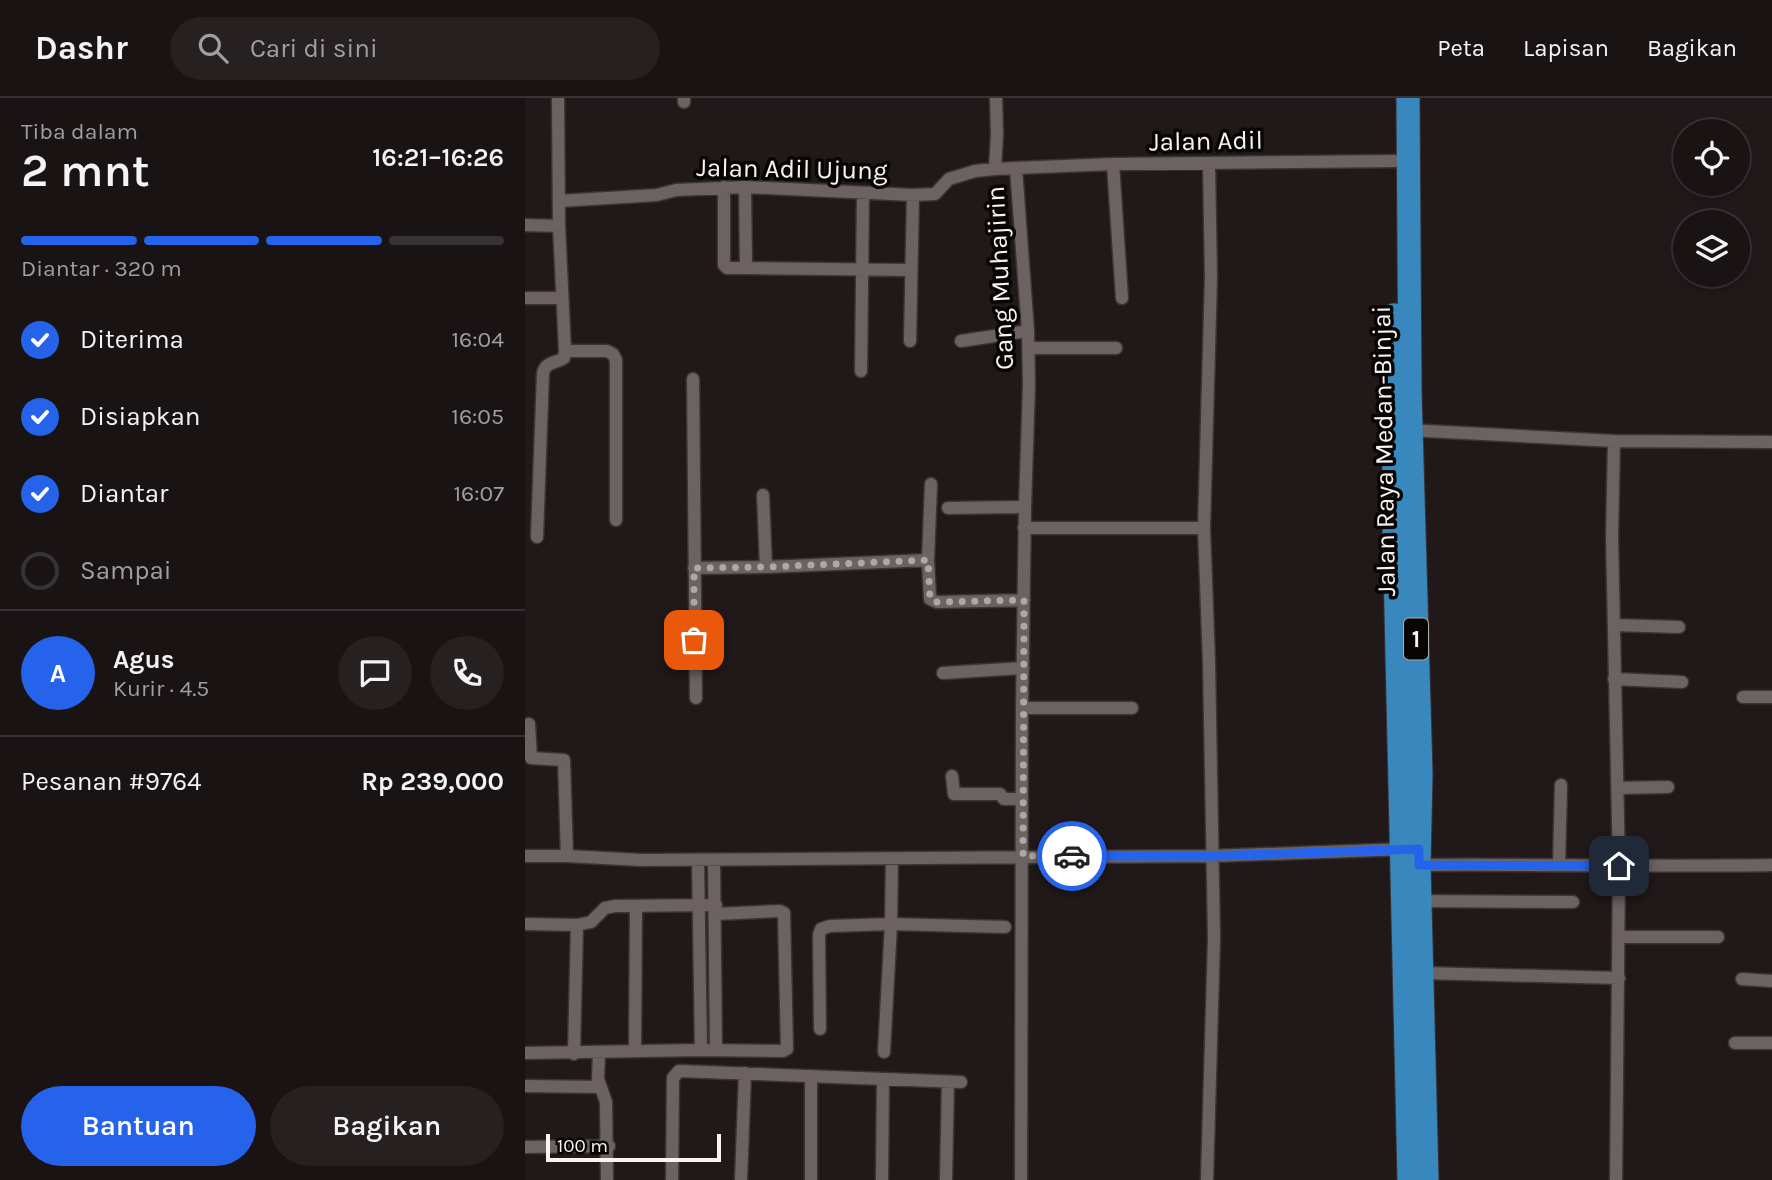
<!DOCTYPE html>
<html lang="id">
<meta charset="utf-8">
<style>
:root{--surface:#191313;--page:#262021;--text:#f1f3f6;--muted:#9f9ea0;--line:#373233;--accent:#2563eb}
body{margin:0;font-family:Karla,sans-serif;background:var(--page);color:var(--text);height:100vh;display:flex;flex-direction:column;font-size:26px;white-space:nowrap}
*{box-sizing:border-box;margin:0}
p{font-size:23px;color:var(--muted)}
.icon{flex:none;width:38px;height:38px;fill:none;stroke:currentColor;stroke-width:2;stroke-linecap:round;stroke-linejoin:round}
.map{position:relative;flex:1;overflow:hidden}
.drawer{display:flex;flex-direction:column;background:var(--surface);width:525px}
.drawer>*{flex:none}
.controls{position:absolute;left:1148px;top:21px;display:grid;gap:14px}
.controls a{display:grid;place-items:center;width:77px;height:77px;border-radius:50%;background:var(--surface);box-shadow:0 4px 10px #0003,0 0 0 2px var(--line);font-size:35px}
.scale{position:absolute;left:21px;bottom:18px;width:175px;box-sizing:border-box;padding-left:7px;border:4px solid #f9f3f3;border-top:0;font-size:19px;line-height:24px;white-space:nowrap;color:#f9f3f3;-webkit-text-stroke:5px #080505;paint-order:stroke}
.pin{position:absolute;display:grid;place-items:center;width:60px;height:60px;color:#fff;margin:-30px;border-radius:14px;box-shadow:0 4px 10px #0006}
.courier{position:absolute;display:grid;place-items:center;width:70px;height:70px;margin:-35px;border:5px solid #2563eb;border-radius:50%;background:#fff;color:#222;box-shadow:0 2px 9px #0007}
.head em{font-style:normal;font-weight:600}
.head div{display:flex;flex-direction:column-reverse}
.head{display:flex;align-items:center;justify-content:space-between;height:119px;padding:0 21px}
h1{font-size:46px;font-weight:600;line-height:52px}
.bar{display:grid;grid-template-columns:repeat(4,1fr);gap:10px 7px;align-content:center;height:84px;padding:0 21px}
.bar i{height:9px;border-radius:5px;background:var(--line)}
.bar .selected{background:var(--accent)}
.bar p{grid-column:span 4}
.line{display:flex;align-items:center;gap:18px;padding:0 21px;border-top:2px solid var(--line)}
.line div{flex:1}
.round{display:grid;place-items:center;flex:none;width:74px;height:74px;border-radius:37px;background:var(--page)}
ol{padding:0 21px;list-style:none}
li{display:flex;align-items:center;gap:21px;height:77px}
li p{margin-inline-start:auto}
li .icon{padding:7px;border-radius:50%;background:var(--accent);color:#fff;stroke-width:4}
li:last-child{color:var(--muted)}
li i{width:38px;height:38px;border:4px solid var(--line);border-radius:50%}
.cta{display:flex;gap:14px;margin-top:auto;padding:14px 21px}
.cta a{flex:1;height:80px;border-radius:42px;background:var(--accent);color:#fff;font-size:28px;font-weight:600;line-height:80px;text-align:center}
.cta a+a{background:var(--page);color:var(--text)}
header{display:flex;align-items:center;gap:42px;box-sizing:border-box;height:98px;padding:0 35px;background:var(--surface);border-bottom:2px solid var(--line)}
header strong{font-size:33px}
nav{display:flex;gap:38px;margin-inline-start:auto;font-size:24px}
.search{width:490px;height:63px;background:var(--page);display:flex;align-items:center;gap:18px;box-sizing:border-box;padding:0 24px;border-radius:38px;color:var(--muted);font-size:26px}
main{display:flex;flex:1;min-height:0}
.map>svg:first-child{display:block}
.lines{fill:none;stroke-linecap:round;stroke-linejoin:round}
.street-casing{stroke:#3a3535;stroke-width:15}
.highway-casing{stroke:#3a3535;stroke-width:25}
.street{stroke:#6d6262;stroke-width:12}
.highway{stroke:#3888bd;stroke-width:23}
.done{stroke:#ada7a7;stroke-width:7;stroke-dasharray:0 12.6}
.route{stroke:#2563eb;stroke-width:9}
.labels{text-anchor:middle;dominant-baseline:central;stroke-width:7;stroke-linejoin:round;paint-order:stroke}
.shield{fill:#080505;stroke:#b1acac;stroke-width:2}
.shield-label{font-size:24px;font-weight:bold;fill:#f9f3f3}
.street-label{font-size:26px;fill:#f9f3f3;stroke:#080505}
</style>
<header>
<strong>Dashr</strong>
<div class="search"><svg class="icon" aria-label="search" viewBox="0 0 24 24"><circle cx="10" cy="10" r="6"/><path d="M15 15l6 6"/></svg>Cari di sini</div>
<nav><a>Peta</a><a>Lapisan</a><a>Bagikan</a></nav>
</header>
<main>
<section class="drawer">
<div class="head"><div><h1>2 mnt</h1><p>Tiba dalam</p></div><em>16:21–16:26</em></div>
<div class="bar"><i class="selected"></i><i class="selected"></i><i class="selected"></i><i></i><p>Diantar · 320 m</p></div>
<ol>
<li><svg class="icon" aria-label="check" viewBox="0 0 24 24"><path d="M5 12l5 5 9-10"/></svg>Diterima<p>16:04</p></li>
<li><svg class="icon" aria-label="check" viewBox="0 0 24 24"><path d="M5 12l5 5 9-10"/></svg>Disiapkan<p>16:05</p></li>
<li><svg class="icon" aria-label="check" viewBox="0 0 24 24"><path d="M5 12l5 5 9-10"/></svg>Diantar<p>16:07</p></li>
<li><i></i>Sampai</li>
</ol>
<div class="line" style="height:126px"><b class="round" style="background:var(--accent);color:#fff">A</b><div><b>Agus</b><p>Kurir · 4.5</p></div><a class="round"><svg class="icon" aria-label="chat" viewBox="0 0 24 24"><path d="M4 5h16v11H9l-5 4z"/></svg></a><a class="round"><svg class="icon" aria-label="phone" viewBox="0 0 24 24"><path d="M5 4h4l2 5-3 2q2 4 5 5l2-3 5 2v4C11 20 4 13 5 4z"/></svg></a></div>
<div class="line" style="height:91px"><div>Pesanan #9764</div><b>Rp 239,000</b></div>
<div class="cta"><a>Bantuan</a><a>Bagikan</a></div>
</section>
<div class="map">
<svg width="1247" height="1082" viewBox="0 0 1247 1082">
<rect width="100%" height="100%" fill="#211919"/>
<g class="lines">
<g class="street-casing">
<path id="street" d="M 33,0 L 34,128 L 40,253 L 82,253 L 88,256 L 91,262 L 91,422
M 159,0 L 159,4
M 588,66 L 597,200
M 491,70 L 503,233 L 504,287 L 500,409 L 497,610 L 496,1082
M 470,71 L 472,36 L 471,0
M 199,89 L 199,167 L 202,170 L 221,170
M 220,89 L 221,170 L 386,172
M 34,103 L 132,97 L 151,92 L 220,89 L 388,97 L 410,96 L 424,81 L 450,73 L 470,71 L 588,66 L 870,63
M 0,127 L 34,128
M 0,200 L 37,200
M 385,243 L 388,97
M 436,243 L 503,233
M 503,250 L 591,250
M 336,273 L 338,96
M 168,281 L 171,600
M 883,332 L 1089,343 L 1247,344
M 1089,343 L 1087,439 L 1094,768 L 1091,1082
M 238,397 L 241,469
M 423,410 L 500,409
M 499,430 L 679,430
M 12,439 L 18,275 C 21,263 30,266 39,260 L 40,253
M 403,462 L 406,386
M 169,470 L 241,469 L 403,462 L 405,501 L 412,504 L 499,502
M 1089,527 L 1154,529
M 418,575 L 498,570
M 1089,581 L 1157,584
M 1218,599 L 1247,599
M 497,610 L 607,610
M 4,626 L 6,660 L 39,662 L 42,758
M 427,678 L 429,696 L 475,696 L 479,701 L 497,701
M 1093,690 L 1143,689
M 0,758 L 42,758 L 116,762 L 686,758 L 881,751
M 173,762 L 176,952
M 189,762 L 191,952
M 1034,766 L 1036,687
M 894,767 C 1012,766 1129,769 1247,767
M 896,803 L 1048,804
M 0,826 L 52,827
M 1094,839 L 1193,839
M 898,875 L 1094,880
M 1217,881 L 1247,883
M 295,931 L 294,837 L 296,831 L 305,828 L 366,826 L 480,829
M 1210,945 L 1247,945
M 110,952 L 111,809
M 359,954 L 366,826 L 367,760
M 0,955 L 176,952 L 258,953 L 262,951 L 259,815 L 255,813 L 191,816
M 74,955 L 73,981 L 81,1004 L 82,1082
M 49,956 L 52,827 L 66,824 L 80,810 L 90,808 L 191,807
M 0,988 L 74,989
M 0,1049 L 84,1048
M 147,1082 L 148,980 L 154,973 L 436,984
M 216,1082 L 220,975
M 286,1082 L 286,978
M 357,1082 L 358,981
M 421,1082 L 423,984
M 682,1082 L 689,840 L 684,564 L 679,430 L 686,179 L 684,67"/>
</g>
<g class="highway-casing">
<path id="highway" d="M 883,0 L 885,294 L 896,676 L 894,767 L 902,1082
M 869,217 L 869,424 L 884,1082"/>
</g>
<use href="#street" class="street"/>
<use href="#highway" class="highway"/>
</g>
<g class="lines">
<path class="done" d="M 169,542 L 169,470 L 241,469 L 403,462 L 405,501 L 412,504 L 499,502 L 498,758 L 547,758"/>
<path class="route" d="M 547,758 L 686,758 L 894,751 L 894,767 L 1094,768"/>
</g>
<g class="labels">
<rect class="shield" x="879" y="520.5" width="24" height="41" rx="5"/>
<g class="shield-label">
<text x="891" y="541">1</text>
</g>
<g class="street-label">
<text transform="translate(681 43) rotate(-1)">Jalan Adil</text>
<text transform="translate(267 71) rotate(1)">Jalan Adil Ujung</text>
<text transform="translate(475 180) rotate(-93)">Gang Muhajirin</text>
<text transform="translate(859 353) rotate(-91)">Jalan Raya Medan-Binjai</text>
</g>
</g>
</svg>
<div class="controls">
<a><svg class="icon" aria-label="locate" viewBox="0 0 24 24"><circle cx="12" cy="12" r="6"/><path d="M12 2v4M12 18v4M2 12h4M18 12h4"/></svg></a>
<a><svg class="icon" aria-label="layers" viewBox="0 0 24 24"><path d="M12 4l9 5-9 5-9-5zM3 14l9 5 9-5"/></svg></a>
</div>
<div class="scale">100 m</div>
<div class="pin" style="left:169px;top:542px;background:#ea580c"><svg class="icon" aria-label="bag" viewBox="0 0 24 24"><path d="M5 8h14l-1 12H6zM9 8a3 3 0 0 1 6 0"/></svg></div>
<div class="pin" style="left:1094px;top:768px;background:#1f2937"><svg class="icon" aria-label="home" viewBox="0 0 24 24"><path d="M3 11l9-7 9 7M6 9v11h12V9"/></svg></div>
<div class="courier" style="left:547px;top:758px"><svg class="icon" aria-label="car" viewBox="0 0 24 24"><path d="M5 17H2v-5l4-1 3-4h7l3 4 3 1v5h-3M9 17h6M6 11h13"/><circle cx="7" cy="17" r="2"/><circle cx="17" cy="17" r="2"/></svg></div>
</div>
</main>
